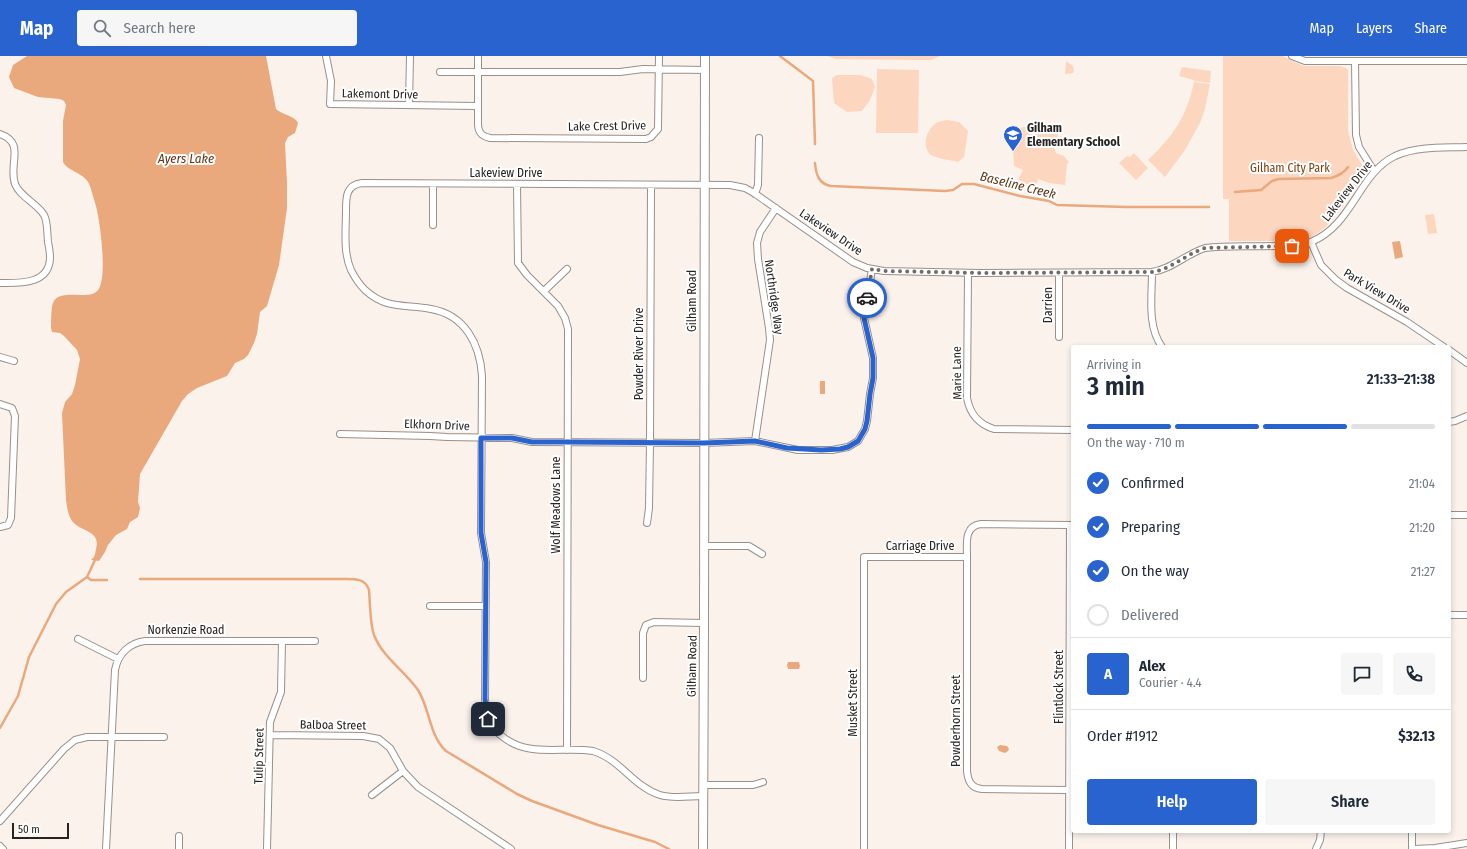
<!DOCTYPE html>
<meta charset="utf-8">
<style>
:root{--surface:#fff;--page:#f6f6f7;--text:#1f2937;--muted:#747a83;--line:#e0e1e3;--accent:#2863d0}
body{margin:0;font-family:"Fira Sans Condensed",sans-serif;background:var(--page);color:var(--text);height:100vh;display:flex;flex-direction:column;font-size:15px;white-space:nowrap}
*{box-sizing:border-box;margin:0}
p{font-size:13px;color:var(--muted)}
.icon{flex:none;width:22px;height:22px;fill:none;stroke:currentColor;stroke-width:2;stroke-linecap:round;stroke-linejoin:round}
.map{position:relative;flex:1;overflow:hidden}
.sheet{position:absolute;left:1071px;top:289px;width:380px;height:488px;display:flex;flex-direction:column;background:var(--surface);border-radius:4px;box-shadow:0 2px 6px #0003}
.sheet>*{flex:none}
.scale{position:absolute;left:12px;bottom:10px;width:57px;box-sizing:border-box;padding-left:4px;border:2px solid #262321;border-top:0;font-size:11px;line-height:14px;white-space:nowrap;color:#262321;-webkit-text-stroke:3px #fff;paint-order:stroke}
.pin{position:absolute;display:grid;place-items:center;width:34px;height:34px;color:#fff;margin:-17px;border-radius:8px;box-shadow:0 2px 6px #0006}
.courier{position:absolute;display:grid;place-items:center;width:40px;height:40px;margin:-20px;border:3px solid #2863d0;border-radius:50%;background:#fff;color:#222;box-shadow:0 1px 5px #0007}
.overview em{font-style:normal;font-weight:600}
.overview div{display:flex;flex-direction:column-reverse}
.overview{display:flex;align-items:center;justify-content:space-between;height:68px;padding:0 16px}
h1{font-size:26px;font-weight:600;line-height:30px}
.bar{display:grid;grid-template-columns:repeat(4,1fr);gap:6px 4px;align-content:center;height:48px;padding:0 16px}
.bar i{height:5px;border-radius:3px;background:var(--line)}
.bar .current{background:var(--accent)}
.bar p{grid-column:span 4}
.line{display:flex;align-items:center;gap:10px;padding:0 16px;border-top:1px solid var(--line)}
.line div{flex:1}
.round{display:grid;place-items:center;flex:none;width:42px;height:42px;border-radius:4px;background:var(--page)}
ol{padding:0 16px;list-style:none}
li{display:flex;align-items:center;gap:12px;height:44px}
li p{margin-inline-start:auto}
li .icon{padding:4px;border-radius:50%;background:var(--accent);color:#fff;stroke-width:4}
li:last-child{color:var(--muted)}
li i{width:22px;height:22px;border:2px solid var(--line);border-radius:50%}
.primary-button{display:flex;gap:8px;margin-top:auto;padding:8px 16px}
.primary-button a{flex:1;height:46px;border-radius:4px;background:var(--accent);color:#fff;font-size:16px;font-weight:600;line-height:46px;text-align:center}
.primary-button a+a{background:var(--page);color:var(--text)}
header{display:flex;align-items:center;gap:24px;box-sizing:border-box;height:56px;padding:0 20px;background:var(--accent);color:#fff}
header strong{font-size:19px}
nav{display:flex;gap:22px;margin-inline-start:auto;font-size:14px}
.search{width:280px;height:36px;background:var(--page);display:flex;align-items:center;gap:10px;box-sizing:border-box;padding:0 14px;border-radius:4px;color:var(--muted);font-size:15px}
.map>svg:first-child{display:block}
.green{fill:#fcd6bf}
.water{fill:#eaa87d}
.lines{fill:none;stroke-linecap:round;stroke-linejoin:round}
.stream{stroke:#eaa87d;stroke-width:2.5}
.minor-casing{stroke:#98908b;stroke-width:8}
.tertiary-casing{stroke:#98908b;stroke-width:10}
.minor{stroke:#fff;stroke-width:6}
.tertiary{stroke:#fff;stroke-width:8}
.done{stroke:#716b68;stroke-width:4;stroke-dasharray:0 7.2}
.route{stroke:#2863d0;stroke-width:5}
.labels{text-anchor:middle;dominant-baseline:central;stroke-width:4;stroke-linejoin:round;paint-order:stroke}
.street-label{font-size:12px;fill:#262321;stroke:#fff}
.poi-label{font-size:12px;font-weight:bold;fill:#262321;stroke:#fff;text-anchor:start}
.park-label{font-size:12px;fill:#7d4110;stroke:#fff}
.water-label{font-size:13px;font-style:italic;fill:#613516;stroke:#fff}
</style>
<header>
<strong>Map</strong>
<div class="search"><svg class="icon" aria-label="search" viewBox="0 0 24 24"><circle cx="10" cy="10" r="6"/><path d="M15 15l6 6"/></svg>Search here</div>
<nav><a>Map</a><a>Layers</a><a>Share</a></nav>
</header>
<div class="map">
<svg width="1467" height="793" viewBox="0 0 1467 793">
<rect width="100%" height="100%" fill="#fbf2ec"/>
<path class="green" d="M 827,0 L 940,0 L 931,4 L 920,4 L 836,3 Z
M 1223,0 L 1283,0 L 1294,6 L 1304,10 L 1340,10 L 1346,12 L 1348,14 L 1348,74 L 1353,94 L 1364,112 L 1365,117 C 1361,124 1356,131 1351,138 C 1336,162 1316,190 1284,185 L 1229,185 L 1229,143 L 1223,143 Z
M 1066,5 L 1073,10 L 1074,15 L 1073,17 L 1065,18 Z
M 1182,11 L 1211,15 L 1210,27 L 1194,25 L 1194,24 L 1179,20 Z
M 877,13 L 919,14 L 918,77 L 876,77 Z
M 837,19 L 861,19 L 872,23 L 875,31 L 870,44 L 862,55 L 847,56 L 834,47 L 832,22 Z
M 1194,26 L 1210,28 L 1205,53 L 1200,67 L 1185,94 L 1165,121 L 1148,104 C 1174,79 1186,62 1194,26 Z
M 947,64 L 959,66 L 968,75 L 964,101 L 958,106 C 951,104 940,103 933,100 C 920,93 926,72 938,66 C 940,65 944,65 947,64 Z
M 1036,67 L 1041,71 C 1057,70 1062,77 1054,92 L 1056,97 L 1064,100 L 1069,106 L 1067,108 L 1065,129 L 1049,127 L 1038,123 L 1035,132 L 1018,124 L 1023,114 L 1014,110 L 1012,75 Z
M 1134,97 L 1148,112 L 1136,124 L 1119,107 L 1127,100 L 1130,101 Z
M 1434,158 L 1437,177 L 1428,178 L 1425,159 Z"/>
<path class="water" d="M 27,0 L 266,0 L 276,53 C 282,59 294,59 298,67 L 295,77 L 288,81 L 285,87 L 287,127 L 287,152 L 279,209 L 267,250 L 260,256 L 257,278 L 254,287 L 248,299 L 244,303 L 235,307 L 227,320 L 197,332 L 188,338 L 182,345 L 140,418 L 138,446 L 140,452 L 138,461 L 130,466 L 127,473 L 116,479 L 108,489 L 105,496 L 99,505 L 91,504 C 95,501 95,498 96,493 C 101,474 82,477 72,465 C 68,459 67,451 66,444 L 62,357 L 65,346 L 72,338 L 75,329 L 80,303 L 77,294 L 64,280 L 60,277 L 52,276 L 51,272 C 52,244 49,237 81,239 C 86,239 92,239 96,236 C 109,228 100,165 96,150 C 94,143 92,137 90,130 C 85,116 68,116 63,106 L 63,65 L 66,49 L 64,45 L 60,43 L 38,41 L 14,32 L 9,21 L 13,9 Z
M 1400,185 L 1403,201 L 1395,203 L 1392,186 Z
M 820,325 L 825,325 L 825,338 L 820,338 Z
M 788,606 L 799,606 L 800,610 L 799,613 L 788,613 L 787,609 Z
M 1000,689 L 1007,690 L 1009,693 L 1008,695 L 1005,697 L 999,695 L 997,691 Z"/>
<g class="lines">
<path class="stream" d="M 780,0 L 813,25 L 815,88
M 815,107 C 816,119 819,128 831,130 L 945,135 L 953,134 L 962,128 L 974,128 L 1020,140 L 1049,145 L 1057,149 L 1126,151 L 1209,151
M 1235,136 L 1261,134 L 1272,125 L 1278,123 L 1331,122 C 1338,120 1344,117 1348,111
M 95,504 L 87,521 L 91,524 L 107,524
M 140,523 L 341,523 C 352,523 365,521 369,534 C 370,546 370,568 374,579 C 383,602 405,615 418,634 C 430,653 429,679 446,695 L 517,738 L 532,745 L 598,769 L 655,786 L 669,793
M 0,672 L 18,640 L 29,601 L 56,548 L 66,536 L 87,521"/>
<g class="minor-casing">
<path id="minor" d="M 326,0 L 331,25 L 330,48 L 477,50
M 478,0 L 478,67 C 478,76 481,80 490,82 L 646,83 L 651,81 L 658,73 L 659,0
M 1292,0 L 1305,5 L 1467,5
M 1355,5 L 1356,79 L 1359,91 L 1374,115
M 440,16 L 620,16 L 643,13 L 705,14
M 409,49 L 410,0
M 0,78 C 26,87 8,108 15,128 C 20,141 37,147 44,159 C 48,166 47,178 48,186 C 49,191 50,196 50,201 C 50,229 19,227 0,227
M 433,128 L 433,169
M 517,128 L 518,207 L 527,219 L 558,250 L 565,262 L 568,273 L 567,694
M 755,138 L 758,129 L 759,82
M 1311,186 L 1321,209 L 1336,224 L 1347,232 L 1407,266 L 1444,291
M 1152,216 C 1152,241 1147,270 1162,291
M 968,217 L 967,342 C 970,358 978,368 994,373 L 1073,374
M 1059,217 L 1059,281
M 544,235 L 567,213
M 1449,294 L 1467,307
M 0,301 L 14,305
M 0,348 L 12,352 L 15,360 L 11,462 L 8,469 L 0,471
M 1449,366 L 1455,365 L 1467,360
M 340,378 L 430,380 L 447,381 L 512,382 L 532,386 L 704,387 L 755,385 L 798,394 L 832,394 L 848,391 L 858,385 L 865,373 L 867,365 L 870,338 L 873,322 L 873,302 L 864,262 L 872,213
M 755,385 L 770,284 L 769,272 L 758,203 L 757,187 L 760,176 L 776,152
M 1449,459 L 1467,459
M 647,467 L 649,452 L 650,387 L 651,129
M 704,490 L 749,490 L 762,498
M 967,501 L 967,715 C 968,725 971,732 982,733 L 1069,734
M 430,550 L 485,550
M 1449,559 L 1467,559
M 78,583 L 118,603
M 643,622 L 643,577 L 646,569 L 654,566 L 704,567
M 270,679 L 363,680 L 379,683 L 390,692 L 403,715 L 418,731 L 511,793
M 703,729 L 753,729 L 763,726
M 372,739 L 403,715
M 703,740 C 689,740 673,743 660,739 C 634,731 620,703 593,695 C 563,690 529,702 503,681 C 490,672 486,658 485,643 L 486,506 L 481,477 L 482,320 C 480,288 465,259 431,253 C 405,248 387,254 365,234 C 359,228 355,222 351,214 C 343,196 346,174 346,154 C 346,141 346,129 362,127 L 730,129 L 745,132 L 754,137 L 853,206 L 867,212 L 884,215 L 981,217 L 1152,216 C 1172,213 1186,198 1205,192 C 1228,189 1252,191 1275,190 C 1287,190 1300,191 1311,186 C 1353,169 1358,118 1395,100 C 1418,90 1443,92 1467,91
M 0,765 L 64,693 L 75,684 L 87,681 L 164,681
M 0,790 L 3,793
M 106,793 L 115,614 C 118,598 129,587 145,585 L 315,585
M 179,793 L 179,780
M 267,793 L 270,666 L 281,636 L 282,585
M 864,793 L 864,501 L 967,501 C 967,487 964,470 981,468 L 1070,469 L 1069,793
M 1173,793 L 1173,775
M 1316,793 L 1320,784 L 1321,775
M 1412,793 L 1412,775
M 1414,793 L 1435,792 L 1467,787"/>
</g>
<g class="tertiary-casing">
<path id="tertiary" d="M 703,793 L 704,567 L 705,0"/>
</g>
<use href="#minor" class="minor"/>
<use href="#tertiary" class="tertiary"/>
</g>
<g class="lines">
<path class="done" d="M 867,242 L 872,213 L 884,215 L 982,217 L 1152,216 C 1172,213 1186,198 1205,192 L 1292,190"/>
<path class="route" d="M 488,663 L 485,643 L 486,506 L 481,477 L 481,382 L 512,382 L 532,386 L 567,386 L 704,387 L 755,385 L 787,392 L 821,394 L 840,393 L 848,391 L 858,385 L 865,373 L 867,365 L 870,338 L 873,322 L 873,302 L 864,262 L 867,242"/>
</g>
<defs>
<g id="school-pin" transform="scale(1)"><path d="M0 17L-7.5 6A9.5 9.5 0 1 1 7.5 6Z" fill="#2863d0" stroke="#fff"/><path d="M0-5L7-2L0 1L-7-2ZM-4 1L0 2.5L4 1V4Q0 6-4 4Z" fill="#fff"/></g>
</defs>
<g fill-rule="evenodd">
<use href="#school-pin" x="1013" y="79"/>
</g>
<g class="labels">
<g class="street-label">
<text transform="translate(380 38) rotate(1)">Lakemont Drive</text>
<text transform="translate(607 70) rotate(-1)">Lake Crest Drive</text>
<text x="506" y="117">Lakeview Drive</text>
<text transform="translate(1347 135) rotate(-52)">Lakeview Drive</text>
<text transform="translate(831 176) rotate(34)">Lakeview Drive</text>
<text transform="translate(1377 235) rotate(31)">Park View Drive</text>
<text transform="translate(774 241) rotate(82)">Northridge Way</text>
<text transform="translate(692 245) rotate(-90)">Gilham Road</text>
<text transform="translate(1048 249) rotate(-90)">Darrien</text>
<text transform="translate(639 298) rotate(-90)">Powder River Drive</text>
<text transform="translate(957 317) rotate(-91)">Marie Lane</text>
<text transform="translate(437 369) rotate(2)">Elkhorn Drive</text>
<text transform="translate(556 449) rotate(-90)">Wolf Meadows Lane</text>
<text x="920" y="490">Carriage Drive</text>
<text x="186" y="574">Norkenzie Road</text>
<text transform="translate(692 610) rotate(-89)">Gilham Road</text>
<text transform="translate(1059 631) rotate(-90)">Flintlock Street</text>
<text transform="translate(853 647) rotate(-90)">Musket Street</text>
<text transform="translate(956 665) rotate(-90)">Powderhorn Street</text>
<text transform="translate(333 669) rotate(1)">Balboa Street</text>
<text transform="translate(259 700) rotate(-89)">Tulip Street</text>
</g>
<g class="poi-label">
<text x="1027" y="72">Gilham<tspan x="1027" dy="14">Elementary School</tspan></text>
</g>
<g class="park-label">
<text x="1290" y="112">Gilham City Park</text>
</g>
<g class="water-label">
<text x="186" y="102">Ayers Lake</text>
<text transform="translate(1018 129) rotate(14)">Baseline Creek</text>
</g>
</g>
</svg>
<div class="scale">50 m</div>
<div class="pin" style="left:1292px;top:190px;background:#ea580c"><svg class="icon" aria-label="bag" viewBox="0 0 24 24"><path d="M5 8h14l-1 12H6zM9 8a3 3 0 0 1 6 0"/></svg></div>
<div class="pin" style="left:488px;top:663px;background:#1f2937"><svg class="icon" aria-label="home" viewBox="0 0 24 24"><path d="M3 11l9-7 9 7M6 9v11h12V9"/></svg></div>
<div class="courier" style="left:867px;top:242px"><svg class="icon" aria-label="car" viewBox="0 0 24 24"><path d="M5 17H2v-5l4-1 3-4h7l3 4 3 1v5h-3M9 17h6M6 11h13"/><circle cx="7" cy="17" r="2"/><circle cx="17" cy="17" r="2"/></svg></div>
<section class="sheet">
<div class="overview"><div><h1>3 min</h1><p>Arriving in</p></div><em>21:33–21:38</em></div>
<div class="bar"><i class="current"></i><i class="current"></i><i class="current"></i><i></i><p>On the way · 710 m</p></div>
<ol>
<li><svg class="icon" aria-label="check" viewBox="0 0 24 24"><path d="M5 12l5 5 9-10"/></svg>Confirmed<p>21:04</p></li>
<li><svg class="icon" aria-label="check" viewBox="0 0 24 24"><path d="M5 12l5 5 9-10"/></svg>Preparing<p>21:20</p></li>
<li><svg class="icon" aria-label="check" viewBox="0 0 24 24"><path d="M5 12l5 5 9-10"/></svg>On the way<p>21:27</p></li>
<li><i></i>Delivered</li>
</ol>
<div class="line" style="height:72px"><b class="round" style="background:var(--accent);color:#fff">A</b><div><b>Alex</b><p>Courier · 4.4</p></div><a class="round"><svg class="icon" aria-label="chat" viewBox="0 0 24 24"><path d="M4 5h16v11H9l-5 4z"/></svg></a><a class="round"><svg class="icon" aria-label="phone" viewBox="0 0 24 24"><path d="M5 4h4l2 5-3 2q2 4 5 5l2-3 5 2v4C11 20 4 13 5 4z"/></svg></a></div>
<div class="line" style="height:52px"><div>Order #1912</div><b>$32.13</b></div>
<div class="primary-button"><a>Help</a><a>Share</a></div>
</section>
</div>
